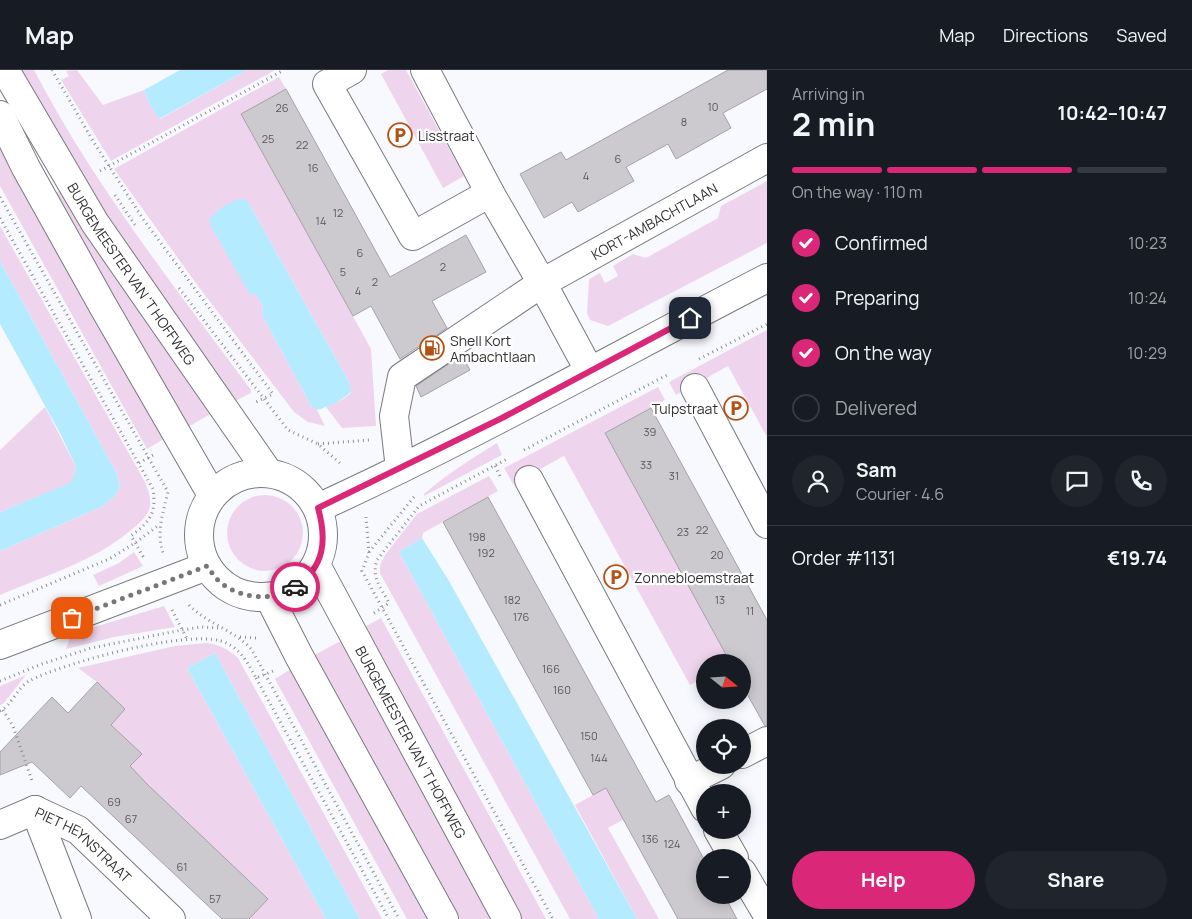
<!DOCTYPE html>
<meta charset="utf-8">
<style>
:root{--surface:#171b24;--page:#20242c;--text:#f1f3f6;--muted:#9ea1a6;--line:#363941;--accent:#db2777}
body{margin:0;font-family:Manrope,sans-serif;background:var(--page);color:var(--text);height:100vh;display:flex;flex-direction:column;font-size:19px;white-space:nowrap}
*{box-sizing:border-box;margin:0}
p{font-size:16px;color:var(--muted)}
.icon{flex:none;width:28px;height:28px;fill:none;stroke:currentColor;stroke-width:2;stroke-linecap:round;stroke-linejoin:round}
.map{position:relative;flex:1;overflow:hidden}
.side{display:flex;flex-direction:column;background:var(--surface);width:425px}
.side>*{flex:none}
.needle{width:32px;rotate:108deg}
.controls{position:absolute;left:696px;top:584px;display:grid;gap:10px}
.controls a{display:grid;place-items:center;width:55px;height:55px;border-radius:50%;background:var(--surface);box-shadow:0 2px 12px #0003;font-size:25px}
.pin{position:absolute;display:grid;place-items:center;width:42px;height:42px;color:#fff;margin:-21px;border-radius:10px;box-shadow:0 2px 8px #0006}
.courier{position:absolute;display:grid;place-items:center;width:50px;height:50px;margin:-25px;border:4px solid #db2777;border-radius:50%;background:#fff;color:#222;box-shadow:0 1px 6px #0007}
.headline em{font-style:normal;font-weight:700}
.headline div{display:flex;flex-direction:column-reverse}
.headline{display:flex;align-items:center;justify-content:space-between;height:85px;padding:0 25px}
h1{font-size:32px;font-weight:700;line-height:38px}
.bar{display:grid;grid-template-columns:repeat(4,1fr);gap:8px 5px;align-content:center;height:60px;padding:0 25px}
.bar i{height:6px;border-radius:4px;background:var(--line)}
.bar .selected{background:var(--accent)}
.bar p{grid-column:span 4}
.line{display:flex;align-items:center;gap:12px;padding:0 25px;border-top:1px solid var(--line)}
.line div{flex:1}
.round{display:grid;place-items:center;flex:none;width:52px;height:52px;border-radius:26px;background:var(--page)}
ol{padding:0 25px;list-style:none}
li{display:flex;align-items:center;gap:15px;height:55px}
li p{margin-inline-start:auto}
li .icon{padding:5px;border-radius:50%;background:var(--accent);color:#fff;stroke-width:4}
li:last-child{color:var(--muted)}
li i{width:28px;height:28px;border:2px solid var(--line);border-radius:50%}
.primary-button{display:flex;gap:10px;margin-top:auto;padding:10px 25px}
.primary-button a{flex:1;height:58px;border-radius:30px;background:var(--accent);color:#fff;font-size:20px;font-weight:700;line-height:58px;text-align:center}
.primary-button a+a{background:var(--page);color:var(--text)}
header{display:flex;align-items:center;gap:30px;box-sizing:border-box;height:70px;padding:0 25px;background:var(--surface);border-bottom:1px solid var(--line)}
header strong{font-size:24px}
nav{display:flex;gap:28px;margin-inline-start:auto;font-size:18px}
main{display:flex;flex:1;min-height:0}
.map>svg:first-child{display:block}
.green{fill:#eed5ed}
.water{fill:#b5ebfe}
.building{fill:#cccacf;stroke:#a4a2a7}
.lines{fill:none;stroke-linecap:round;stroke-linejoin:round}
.minor-casing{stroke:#797a7e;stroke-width:30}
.major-casing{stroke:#797a7e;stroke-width:30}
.path{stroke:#8d8e91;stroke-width:3;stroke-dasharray:1 4;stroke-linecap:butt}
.minor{stroke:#fff;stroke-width:28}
.major{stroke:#fff;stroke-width:28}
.done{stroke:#77777a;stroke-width:5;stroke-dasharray:0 9}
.route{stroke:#db2777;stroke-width:6}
.labels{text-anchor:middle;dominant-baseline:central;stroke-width:4.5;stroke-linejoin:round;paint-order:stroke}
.number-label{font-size:11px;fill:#58575a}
.poi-label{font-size:14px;fill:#313133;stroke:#fff;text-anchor:start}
.street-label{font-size:14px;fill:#313133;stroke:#fff}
</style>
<header>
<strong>Map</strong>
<nav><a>Map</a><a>Directions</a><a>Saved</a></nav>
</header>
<main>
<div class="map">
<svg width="767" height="849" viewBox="0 0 767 849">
<rect width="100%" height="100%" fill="#f8f9fe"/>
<path class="green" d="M 16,0 L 34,0 C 94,115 174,216 251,320 L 251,323 L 235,331 L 117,163 Z
M 77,0 L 103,35 L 144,20 L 150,35 L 160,49 L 247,0 L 275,0 L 111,91 L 61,10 L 69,6 L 66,1 Z
M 388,0 L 406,0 L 464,106 L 443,118 L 381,4 Z
M 279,7 L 286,19 L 242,44 L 371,279 L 376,356 L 342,358 L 326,337 L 343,329 L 351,323 L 349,312 L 248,132 L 256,225 L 263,236 L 262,245 L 312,337 L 317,340 L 325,356 L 308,352 L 294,342 L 195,212 L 114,99 Z
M 0,64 L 169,366 L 147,379 L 0,116 Z
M 767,111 L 767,173 L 608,256 L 590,250 L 587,243 L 589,209 L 600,203 L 605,213 L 618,206 L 613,196 L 633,184 L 646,188 L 718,148 L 721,136 Z
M 64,117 L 216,341 L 186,358 L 56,123 Z
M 0,156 L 145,412 C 149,422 153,432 148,442 C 144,450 137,455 130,461 C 93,492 44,506 0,525 L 0,481 L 101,437 L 115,426 L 120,417 L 117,404 L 0,191 Z
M 767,260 L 767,367 L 728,296 L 676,325 L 669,312 Z
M 658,317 L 665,330 L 605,363 L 730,592 L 705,592 L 705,607 L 690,615 L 564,386 L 513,414 L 504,398 Z
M 45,337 L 76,397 L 74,406 L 71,413 L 0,442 L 0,380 Z
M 497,373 L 502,385 L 424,426 L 424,424 C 447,404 471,389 497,373 Z
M 489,406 L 498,421 L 423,463 L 422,468 L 399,482 L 599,849 L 570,849 L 380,503 L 380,495 L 385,485 L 417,444 Z
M227 463a38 38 0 1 1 76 0a38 38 0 1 1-76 0Z
M 134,482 L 143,496 L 99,516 L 93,505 L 119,493 Z
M 164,536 L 175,557 L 114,567 L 66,579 L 71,564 Z
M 381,548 L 546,849 L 521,849 L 361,559 Z
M 346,568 L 494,849 L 458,849 L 309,588 Z
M 207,573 C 220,575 228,579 238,588 L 382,849 L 360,849 L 215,583 L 187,598 L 326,849 L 238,849 L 261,822 L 101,682 L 118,661 L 111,655 L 125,639 L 97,612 L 78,598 L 175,576 Z
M 294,597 L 432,849 L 407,849 L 275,609 Z
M 26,605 L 3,634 L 0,635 L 0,616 Z
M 638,700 L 655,732 L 608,758 L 659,849 L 637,849 L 575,735 Z"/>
<path class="water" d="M 180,0 L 247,0 L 159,49 L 150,35 L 144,20 Z
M 240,129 L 245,129 L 248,132 L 349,312 L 351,322 C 341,331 330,336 317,340 L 312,337 L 262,245 L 263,236 L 256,225 L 249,223 L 210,154 L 210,148 C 219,139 227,133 240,129 Z
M 0,191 L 117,404 L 120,417 L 115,426 L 101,437 L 0,481 L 0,442 L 70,413 L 74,406 L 76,397 L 61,365 L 0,254 Z
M 422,468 L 449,511 L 637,849 L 599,849 L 399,482 Z
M 215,583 L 360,849 L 326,849 L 187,598 Z"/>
<path class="building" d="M 728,0 L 767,0 L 767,19 L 723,43 L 731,58 L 676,89 L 668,74 L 626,97 L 634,111 L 578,142 L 572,132 L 544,148 L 520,104 L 561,82 L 566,90 Z
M 286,19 L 390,207 L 466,165 L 486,202 L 432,231 L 447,258 L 400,289 L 371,236 L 353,246 L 241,44 Z
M 462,285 L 470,300 L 421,327 L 416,316 Z
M 651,338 L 767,550 L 767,655 L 765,656 L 742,615 L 742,592 L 730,592 L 605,363 Z
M 488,427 L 656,732 L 669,725 L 705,791 L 705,825 L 724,825 L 737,849 L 678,849 L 606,718 L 593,725 L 443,452 Z
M 97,612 L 125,639 L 111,655 L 142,684 L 130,696 L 147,714 L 268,829 L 249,849 L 222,849 L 81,716 L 70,728 L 32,692 L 0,705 L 0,682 L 52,627 L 68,643 Z"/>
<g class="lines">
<g class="minor-casing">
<g id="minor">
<path d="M 352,0 L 327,14 L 413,166 L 490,123"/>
<path d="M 425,0 L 490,123 L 542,213 L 589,300"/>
<path d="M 695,318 L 767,454"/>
<path id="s1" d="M 400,399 L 394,346 L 402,307 L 542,213 L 767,88"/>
<path d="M 529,410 L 705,738"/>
<path d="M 318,438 C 471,368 618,285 767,208"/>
<path d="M 0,575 L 207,496"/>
<path d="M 742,684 L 767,671"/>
<path d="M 689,711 L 721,695"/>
<path id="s2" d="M 35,740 L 78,760 L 171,849"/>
<path d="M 35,740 L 77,849"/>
<path d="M 0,755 L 35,740"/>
<path d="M 718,760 L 734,788"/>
<path d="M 742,802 L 767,844"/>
</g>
</g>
<g class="major-casing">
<g id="major">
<path id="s3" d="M 5,0 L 95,153 L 268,402"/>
<path d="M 0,45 L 26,98 L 103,236 L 212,425"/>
<circle cx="261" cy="465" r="62"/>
<path id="s4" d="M 316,495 L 507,849"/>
<path d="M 269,527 L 299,586 L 444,849"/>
</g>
</g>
<path class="path" d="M 52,0 L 93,71 L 143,149 L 273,324 L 254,333
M 100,101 L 284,0
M 115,125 L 135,155
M 0,127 L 168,422 C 163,443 156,462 163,483
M 0,148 L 153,419 C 157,444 149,452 131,466 L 144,488
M 179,218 L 288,360 L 318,374 L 341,394
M 699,289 L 767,254
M 318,374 L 369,370
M 524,380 L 669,304
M 139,393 L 155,384
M 495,396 L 500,406
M 366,447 L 369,483 L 362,501 L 553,849
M 369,482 L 414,427
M 0,535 L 109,489 L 135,473 L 159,455
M 189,535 C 207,554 235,560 252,580 L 399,849
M 172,540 L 187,569
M 374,543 L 389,533 C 381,517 371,508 377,490 L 419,436 L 507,389
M 240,567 L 256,568
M 256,608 L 389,849
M 0,611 L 42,594 L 91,578 L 182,560 L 201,557 L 219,558
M 3,640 L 13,656 L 32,711
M 0,641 C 12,635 17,618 29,611 C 63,593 184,560 221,571 C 240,577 247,592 256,608 L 273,601"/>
<use href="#minor" class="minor"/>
<use href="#major" class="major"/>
</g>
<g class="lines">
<path class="done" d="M 72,548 L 207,496 C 211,501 215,508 220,512 C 241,529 271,532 295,517"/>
<path class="route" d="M 295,517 C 325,497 327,470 318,438 L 502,348 L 690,248"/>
</g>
<defs>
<g id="parking-ring" transform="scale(1.25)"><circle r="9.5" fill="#fff" stroke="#b45216" stroke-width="1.5"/><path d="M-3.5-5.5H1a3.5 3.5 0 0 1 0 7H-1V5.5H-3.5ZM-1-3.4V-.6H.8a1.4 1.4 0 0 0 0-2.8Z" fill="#b45216"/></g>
<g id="fuel-ring" transform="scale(1.25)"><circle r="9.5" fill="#fff" stroke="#b45216" stroke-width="1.5"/><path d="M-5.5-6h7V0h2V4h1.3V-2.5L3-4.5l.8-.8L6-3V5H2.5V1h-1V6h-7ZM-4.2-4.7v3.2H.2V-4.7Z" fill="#b45216"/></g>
</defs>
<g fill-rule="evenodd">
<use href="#parking-ring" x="400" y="65"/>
<use href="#fuel-ring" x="432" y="278"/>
<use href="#parking-ring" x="736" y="338"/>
<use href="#parking-ring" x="616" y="507"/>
</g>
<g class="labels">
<g class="number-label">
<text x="713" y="36">10</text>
<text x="282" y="37">26</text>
<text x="684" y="51">8</text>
<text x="268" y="68">25</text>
<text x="302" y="74">22</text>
<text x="618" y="88">6</text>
<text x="313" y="97">16</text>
<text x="586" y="105">4</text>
<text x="338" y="142">12</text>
<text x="321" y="150">14</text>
<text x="360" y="182">6</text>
<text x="443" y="196">2</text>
<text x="343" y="201">5</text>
<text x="375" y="211">2</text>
<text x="358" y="220">4</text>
<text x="650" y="361">39</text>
<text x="646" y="394">33</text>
<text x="674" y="405">31</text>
<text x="702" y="459">22</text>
<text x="683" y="461">23</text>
<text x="477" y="466">198</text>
<text x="486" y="482">192</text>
<text x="717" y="484">20</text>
<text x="512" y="529">182</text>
<text x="720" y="529">13</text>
<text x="750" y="540">11</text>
<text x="521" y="546">176</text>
<text x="551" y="598">166</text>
<text x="562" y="619">160</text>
<text x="589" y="665">150</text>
<text x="599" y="687">144</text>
<text x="114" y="731">69</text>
<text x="131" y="748">67</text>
<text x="650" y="768">136</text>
<text x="672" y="773">124</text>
<text x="182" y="796">61</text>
<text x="215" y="828">57</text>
</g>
<g class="poi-label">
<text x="418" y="65">Lisstraat</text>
<text x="450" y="270">Shell Kort<tspan x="450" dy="16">Ambachtlaan</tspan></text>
<text x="718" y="338" text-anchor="end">Tulpstraat</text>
<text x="634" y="507">Zonnebloemstraat</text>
</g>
<g class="street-label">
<text stroke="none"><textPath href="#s1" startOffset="390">KORT-AMBACHTLAAN</textPath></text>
<text stroke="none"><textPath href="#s3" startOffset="240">BURGEMEESTER VAN 'T HOFFWEG</textPath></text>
<text stroke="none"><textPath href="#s4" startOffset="201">BURGEMEESTER VAN 'T HOFFWEG</textPath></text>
<text stroke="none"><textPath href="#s2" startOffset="60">PIET HEYNSTRAAT</textPath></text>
</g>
</g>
</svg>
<div class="controls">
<a><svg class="needle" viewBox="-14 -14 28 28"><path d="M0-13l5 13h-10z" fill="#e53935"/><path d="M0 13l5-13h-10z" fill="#9ea1a6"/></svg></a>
<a><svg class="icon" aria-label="locate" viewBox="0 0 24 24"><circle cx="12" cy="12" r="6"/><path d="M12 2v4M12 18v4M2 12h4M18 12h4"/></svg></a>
<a>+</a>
<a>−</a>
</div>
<div class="pin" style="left:72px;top:548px;background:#ea580c"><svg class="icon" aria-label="bag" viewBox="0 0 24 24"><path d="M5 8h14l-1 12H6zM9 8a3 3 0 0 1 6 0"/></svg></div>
<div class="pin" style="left:690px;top:248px;background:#1f2937"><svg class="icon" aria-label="home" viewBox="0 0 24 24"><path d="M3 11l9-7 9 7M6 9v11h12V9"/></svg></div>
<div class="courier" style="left:295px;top:517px"><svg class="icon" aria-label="car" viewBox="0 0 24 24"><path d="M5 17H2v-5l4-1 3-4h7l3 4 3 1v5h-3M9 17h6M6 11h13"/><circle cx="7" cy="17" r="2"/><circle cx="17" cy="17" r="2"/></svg></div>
</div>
<section class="side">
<div class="headline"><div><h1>2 min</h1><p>Arriving in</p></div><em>10:42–10:47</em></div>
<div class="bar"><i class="selected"></i><i class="selected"></i><i class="selected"></i><i></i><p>On the way · 110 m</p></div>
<ol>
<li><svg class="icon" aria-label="check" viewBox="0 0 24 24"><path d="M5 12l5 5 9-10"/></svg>Confirmed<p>10:23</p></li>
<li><svg class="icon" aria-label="check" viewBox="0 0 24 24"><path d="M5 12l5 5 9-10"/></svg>Preparing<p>10:24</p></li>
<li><svg class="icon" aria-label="check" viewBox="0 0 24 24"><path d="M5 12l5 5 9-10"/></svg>On the way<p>10:29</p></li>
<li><i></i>Delivered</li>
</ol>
<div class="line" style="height:90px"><a class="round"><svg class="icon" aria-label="person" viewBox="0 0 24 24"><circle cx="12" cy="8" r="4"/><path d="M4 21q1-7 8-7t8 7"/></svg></a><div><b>Sam</b><p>Courier · 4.6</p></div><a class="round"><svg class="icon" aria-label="chat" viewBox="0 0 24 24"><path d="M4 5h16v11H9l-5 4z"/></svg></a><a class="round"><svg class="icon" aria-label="phone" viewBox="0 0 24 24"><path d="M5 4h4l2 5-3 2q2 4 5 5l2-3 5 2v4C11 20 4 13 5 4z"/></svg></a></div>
<div class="line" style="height:65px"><div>Order #1131</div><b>€19.74</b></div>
<div class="primary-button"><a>Help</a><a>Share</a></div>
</section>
</main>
